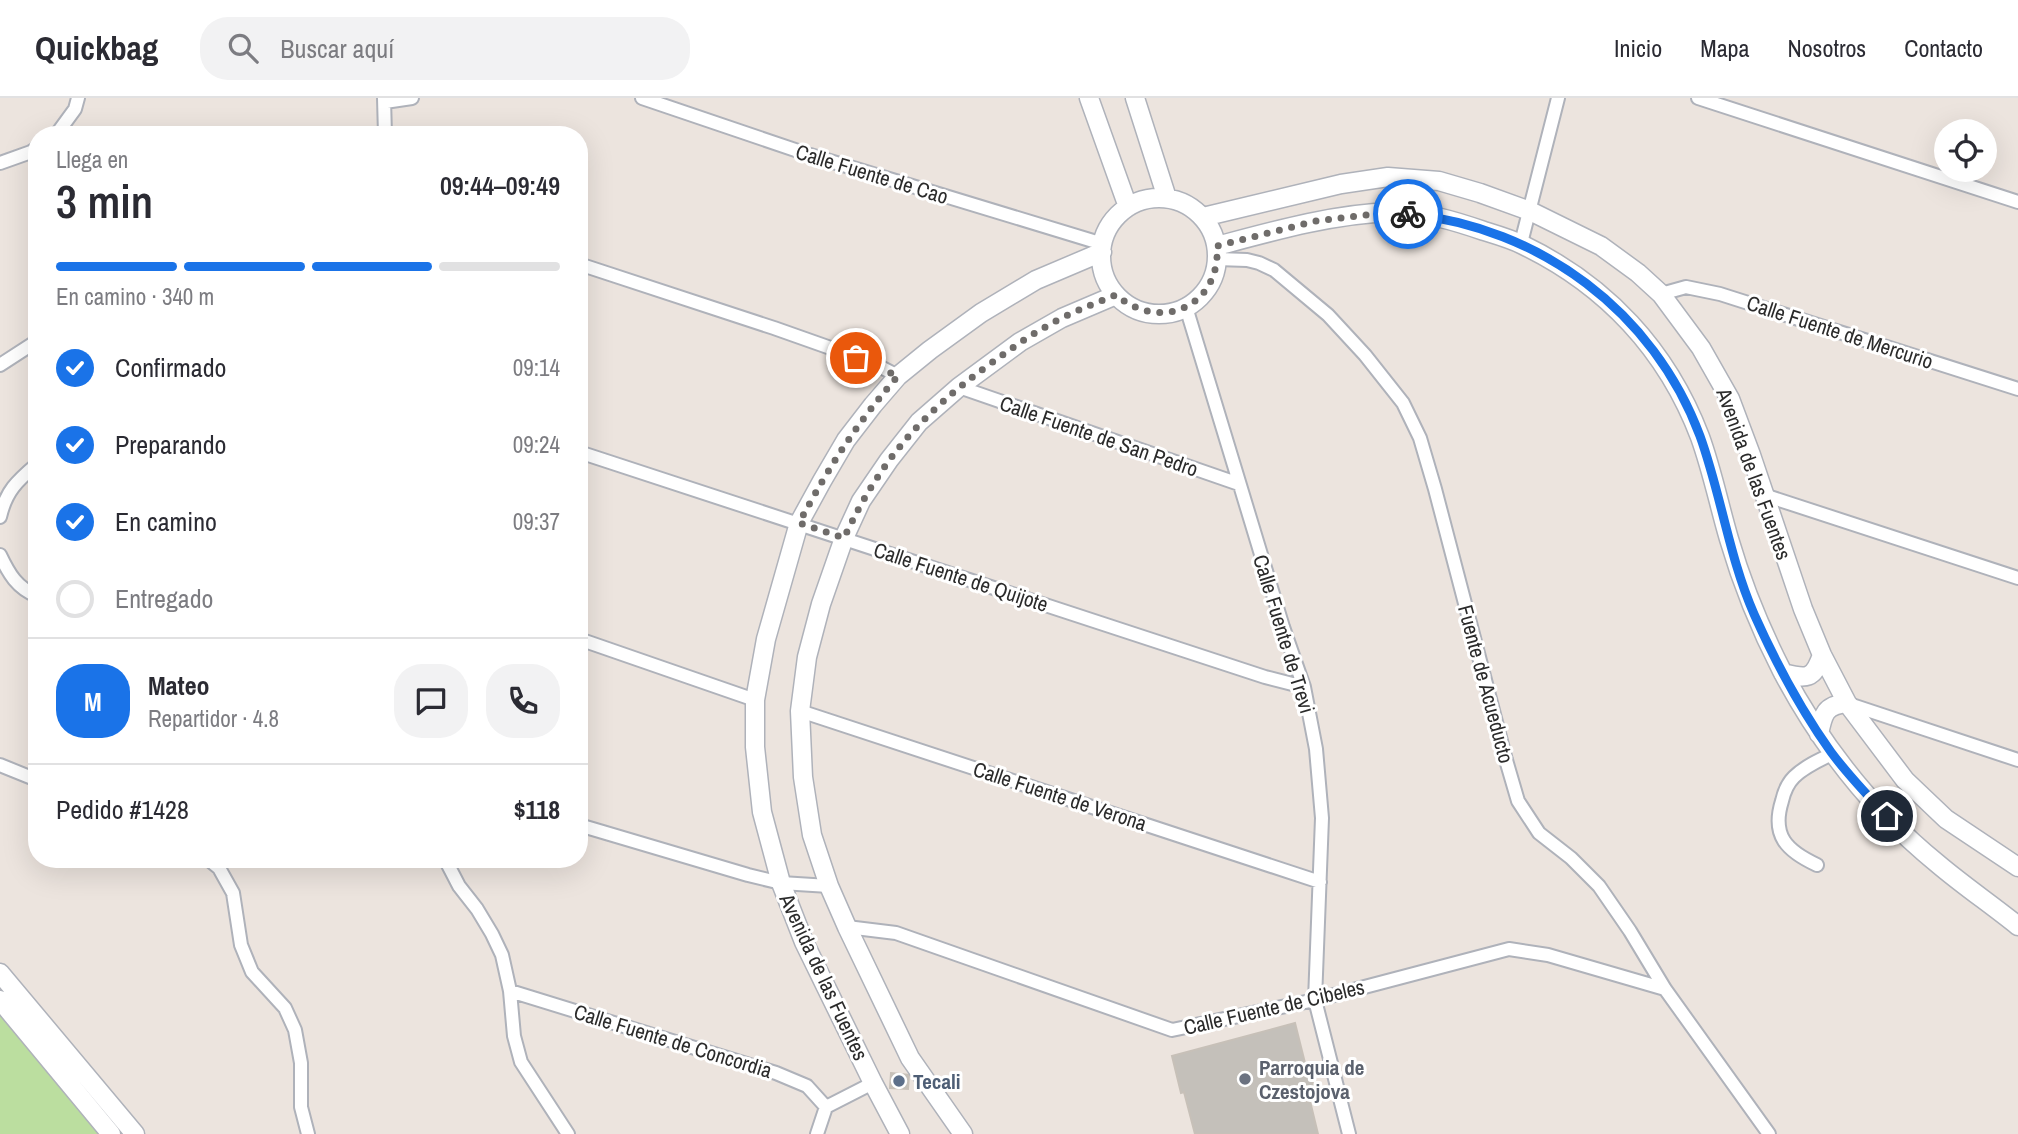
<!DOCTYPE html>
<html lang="es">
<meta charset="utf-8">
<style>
:root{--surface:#fff;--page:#f2f2f3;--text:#2b2b33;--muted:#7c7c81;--line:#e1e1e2;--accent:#1a73e8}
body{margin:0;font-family:"Archivo Narrow",sans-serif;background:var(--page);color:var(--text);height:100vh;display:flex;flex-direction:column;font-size:26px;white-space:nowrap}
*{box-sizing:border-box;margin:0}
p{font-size:23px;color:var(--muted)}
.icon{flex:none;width:38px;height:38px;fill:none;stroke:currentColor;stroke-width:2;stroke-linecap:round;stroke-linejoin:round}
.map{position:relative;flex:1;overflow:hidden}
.drawer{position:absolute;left:28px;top:28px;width:560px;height:742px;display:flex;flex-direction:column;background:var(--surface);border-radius:28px;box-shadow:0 7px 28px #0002}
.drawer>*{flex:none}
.tools{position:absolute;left:1934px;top:21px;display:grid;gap:14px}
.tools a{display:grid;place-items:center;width:63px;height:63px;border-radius:50%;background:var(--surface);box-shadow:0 7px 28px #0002;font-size:35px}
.pin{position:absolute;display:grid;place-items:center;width:60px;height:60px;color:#fff;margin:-30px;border:4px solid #fff;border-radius:50%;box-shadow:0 2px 7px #0007}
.courier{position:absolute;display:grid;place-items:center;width:70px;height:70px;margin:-35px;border:5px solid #1a73e8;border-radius:50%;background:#fff;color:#222;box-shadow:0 2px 9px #0007}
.overview em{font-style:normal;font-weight:600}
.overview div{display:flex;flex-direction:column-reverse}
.overview{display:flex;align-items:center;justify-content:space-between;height:119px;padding:0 28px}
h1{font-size:46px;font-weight:600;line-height:52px}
.bar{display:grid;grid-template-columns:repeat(4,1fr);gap:10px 7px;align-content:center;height:84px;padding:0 28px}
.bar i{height:9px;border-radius:5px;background:var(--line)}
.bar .active{background:var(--accent)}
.bar p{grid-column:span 4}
.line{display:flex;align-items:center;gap:18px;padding:0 28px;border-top:2px solid var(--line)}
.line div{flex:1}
.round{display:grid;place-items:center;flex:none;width:74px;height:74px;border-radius:28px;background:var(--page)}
ol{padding:0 28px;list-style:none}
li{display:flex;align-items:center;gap:21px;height:77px}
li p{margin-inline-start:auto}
li .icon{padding:7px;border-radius:50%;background:var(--accent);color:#fff;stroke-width:4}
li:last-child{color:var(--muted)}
li i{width:38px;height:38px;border:4px solid var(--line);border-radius:50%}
header{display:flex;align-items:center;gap:42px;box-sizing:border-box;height:98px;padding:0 35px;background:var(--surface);border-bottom:2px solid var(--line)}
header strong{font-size:33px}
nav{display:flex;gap:38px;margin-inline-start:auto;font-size:24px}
.search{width:490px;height:63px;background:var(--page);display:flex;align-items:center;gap:18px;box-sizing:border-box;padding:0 24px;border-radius:28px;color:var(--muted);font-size:26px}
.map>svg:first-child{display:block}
.green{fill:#bbde9f}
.building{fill:#c4c0ba;stroke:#c7c0b8;stroke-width:2}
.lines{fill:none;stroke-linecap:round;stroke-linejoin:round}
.street-casing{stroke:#afb2ba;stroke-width:16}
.secondary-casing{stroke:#afb2ba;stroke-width:21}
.street{stroke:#fff;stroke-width:12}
.secondary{stroke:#fff;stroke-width:18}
.done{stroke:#6f6c6a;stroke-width:7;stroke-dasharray:0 12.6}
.route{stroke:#1a73e8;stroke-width:9}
.worship-dot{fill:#6b7280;stroke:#fff;stroke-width:2.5}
.service-dot{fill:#5c6f8a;stroke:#fff;stroke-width:2.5}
.labels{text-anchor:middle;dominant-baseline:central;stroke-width:6;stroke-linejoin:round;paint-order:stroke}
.street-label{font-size:21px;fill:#2b2b2b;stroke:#fff}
.worship-label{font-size:21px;font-weight:bold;fill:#5b616d;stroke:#fff;text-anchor:start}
.service-label{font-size:21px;font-weight:bold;fill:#4e5e75;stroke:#fff;text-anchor:start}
</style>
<header>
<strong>Quickbag</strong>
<div class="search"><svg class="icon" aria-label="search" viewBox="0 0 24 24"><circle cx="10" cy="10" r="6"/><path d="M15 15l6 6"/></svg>Buscar aquí</div>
<nav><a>Inicio</a><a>Mapa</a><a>Nosotros</a><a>Contacto</a></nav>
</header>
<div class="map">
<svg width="2018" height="1036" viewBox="0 0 2018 1036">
<rect width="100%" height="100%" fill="#ece4de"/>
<path class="green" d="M 0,913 L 102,1036 L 0,1036 Z"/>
<path class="building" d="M 1295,925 L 1307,973 L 1310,973 L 1314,989 L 1302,992 L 1306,1004 L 1310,1003 L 1318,1036 L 1195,1036 L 1184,994 L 1181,995 L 1172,958 Z
M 891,975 L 909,977 L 908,991 L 890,990 Z"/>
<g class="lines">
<g class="street-casing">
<path id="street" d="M 384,0 L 385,37
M 642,0 L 810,57 L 1103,146
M 1698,0 L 2018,104
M 385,4 L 412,0
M 56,37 L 75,11 L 78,0
M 0,65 L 31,54 L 37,50
M 1521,145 L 1558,0
M 1217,161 L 1247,162 L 1259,165 L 1274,172 L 1328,217 L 1365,257 L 1403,305 L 1420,340 L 1435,391 L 1506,662 L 1518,703 L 1539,735 L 1571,760 L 1599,788 L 1630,833 L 1665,891 L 1769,1036
M 579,166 L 774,230 L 873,265 L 898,278
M 1661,196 L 1686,189 L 1720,196 L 2018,291
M 1186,209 L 1283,529 L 1304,589 L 1316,651 L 1322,720 L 1315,902 L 1349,1036
M 0,267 L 37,243
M 959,289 L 1239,386
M 579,354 L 1265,579 L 1304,589
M 1764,397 L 2018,480
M 0,419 C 6,393 17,383 37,366
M 0,457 C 9,476 17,490 37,498
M 579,541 L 755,602
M 1849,606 L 2018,662
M 800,613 L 1320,784
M 0,667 L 37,682
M 579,727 L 748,777 L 781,785 L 829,788
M 208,761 L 219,770 L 233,795 L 241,847 L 252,874 L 285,910 L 295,932 L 301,965 L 301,1009 L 308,1036
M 445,761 L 459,788 L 477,811 L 492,836 L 502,857 L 510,893 L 514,938 L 521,964 L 568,1036
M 1817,767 C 1787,753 1771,738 1782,703 C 1784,694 1787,686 1794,679 C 1804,669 1819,662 1832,656
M 847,829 L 896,835 L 1172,932 L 1315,902 L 1509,851 L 1548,857 L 1665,891
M 510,893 L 776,975 L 807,988 L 826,1009
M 817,1036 L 826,1009 L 873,985"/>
</g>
<g class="secondary-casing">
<path id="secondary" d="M 1089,0 L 1128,109
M 1135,0 L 1167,100
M1101 158a58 58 0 1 1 116 0a58 58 0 1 1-116 0Z
M 1203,119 L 1341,86 L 1388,79 L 1439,83 L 1480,95 L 1530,113 L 1601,148 L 1638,175 L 1661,196 L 1701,250 L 1730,301 L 1751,357 L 1803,511 L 1822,557 L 1847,605 L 1905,682 L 1946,721 L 2018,769
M 1217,148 C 1273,133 1333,116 1391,114 C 1422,113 1455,123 1484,133 C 1497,137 1511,141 1523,147 C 1606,187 1667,252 1700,339 C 1712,372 1719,407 1729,441 C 1743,489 1760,530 1782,573 C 1821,647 1874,714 1938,766 C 1964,788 1992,807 2018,828
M 1783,575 C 1807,581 1813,582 1822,557
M 1819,636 C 1823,616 1825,607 1847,605
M 0,875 L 135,1036
M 0,902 L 111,1036
M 900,1036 L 873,985 L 804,844 L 781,785 L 762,714 L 755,649 L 755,602 L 766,541 L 799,425 L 822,383 L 846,342 L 873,307 L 898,278 L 930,252 L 981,215 L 1036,182 L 1102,154
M 963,1036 L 910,960 L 847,829 L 829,788 L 812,737 L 803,679 L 800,613 L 807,559 L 821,506 L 844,440 L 861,403 L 889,362 L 919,324 L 959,289 L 1020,244 L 1062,220 L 1116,197"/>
</g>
<use href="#street" class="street"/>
<use href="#secondary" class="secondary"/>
</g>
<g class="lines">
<path class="done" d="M 856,260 L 898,278 C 856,326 829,369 799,425 L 844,440 C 880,363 921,316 990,266 C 1013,249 1036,233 1062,220 C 1080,211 1098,204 1116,197 C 1161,235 1221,208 1217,148 L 1316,123 L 1392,114 L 1408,116"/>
<path class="route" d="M 1408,116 C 1540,129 1654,214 1700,338 C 1721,396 1729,459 1754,516 C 1775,563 1801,612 1831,654 C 1848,677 1868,698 1887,718"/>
</g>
<circle class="worship-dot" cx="1245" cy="981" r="7"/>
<circle class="service-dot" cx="899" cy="983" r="7"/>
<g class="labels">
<g class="street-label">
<text transform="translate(872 76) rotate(17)">Calle Fuente de Cao</text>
<text transform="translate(1840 234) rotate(18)">Calle Fuente de Mercurio</text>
<text transform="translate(1099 338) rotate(19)">Calle Fuente de San Pedro</text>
<text transform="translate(1754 376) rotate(70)">Avenida de las Fuentes</text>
<text transform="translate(961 479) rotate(18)">Calle Fuente de Quijote</text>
<text transform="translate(1284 536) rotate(73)">Calle Fuente de Trevi</text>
<text transform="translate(1486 586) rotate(75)">Fuente de Acueducto</text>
<text transform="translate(1060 698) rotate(18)">Calle Fuente de Verona</text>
<text transform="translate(824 879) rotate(65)">Avenida de las Fuentes</text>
<text transform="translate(1274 909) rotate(-13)">Calle Fuente de Cibeles</text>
<text transform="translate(673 943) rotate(17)">Calle Fuente de Concordia</text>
</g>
<g class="worship-label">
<text x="1259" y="969">Parroquia de<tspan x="1259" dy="24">Czestojova</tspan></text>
</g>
<g class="service-label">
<text x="913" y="983">Tecali</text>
</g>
</g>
</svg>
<div class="tools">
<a><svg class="icon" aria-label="locate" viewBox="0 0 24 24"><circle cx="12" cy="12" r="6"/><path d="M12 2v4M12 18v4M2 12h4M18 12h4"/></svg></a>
</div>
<div class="pin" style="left:856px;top:260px;background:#ea580c"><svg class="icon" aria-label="bag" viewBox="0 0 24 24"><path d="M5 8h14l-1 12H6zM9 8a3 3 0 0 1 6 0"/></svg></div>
<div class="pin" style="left:1887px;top:718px;background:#1f2937"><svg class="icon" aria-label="home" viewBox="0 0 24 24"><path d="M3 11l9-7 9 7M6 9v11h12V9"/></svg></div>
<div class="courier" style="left:1408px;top:116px"><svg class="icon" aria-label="bike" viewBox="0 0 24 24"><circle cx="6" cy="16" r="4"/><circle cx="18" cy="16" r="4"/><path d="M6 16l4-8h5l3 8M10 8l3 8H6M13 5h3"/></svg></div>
<section class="drawer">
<div class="overview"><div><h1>3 min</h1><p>Llega en</p></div><em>09:44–09:49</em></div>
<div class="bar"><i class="active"></i><i class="active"></i><i class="active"></i><i></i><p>En camino · 340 m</p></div>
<ol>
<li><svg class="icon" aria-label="check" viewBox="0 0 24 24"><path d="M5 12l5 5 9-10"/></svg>Confirmado<p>09:14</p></li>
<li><svg class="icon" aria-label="check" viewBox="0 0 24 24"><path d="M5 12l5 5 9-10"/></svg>Preparando<p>09:24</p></li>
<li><svg class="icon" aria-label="check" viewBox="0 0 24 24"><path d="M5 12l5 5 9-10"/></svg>En camino<p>09:37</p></li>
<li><i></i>Entregado</li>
</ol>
<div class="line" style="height:126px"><b class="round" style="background:var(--accent);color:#fff">M</b><div><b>Mateo</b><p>Repartidor · 4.8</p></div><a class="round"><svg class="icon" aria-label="chat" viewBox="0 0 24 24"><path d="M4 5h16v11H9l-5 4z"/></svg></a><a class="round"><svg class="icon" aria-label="phone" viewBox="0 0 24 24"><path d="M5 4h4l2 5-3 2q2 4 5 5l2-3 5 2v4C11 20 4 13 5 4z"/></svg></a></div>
<div class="line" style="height:91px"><div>Pedido #1428</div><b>$118</b></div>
</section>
</div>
